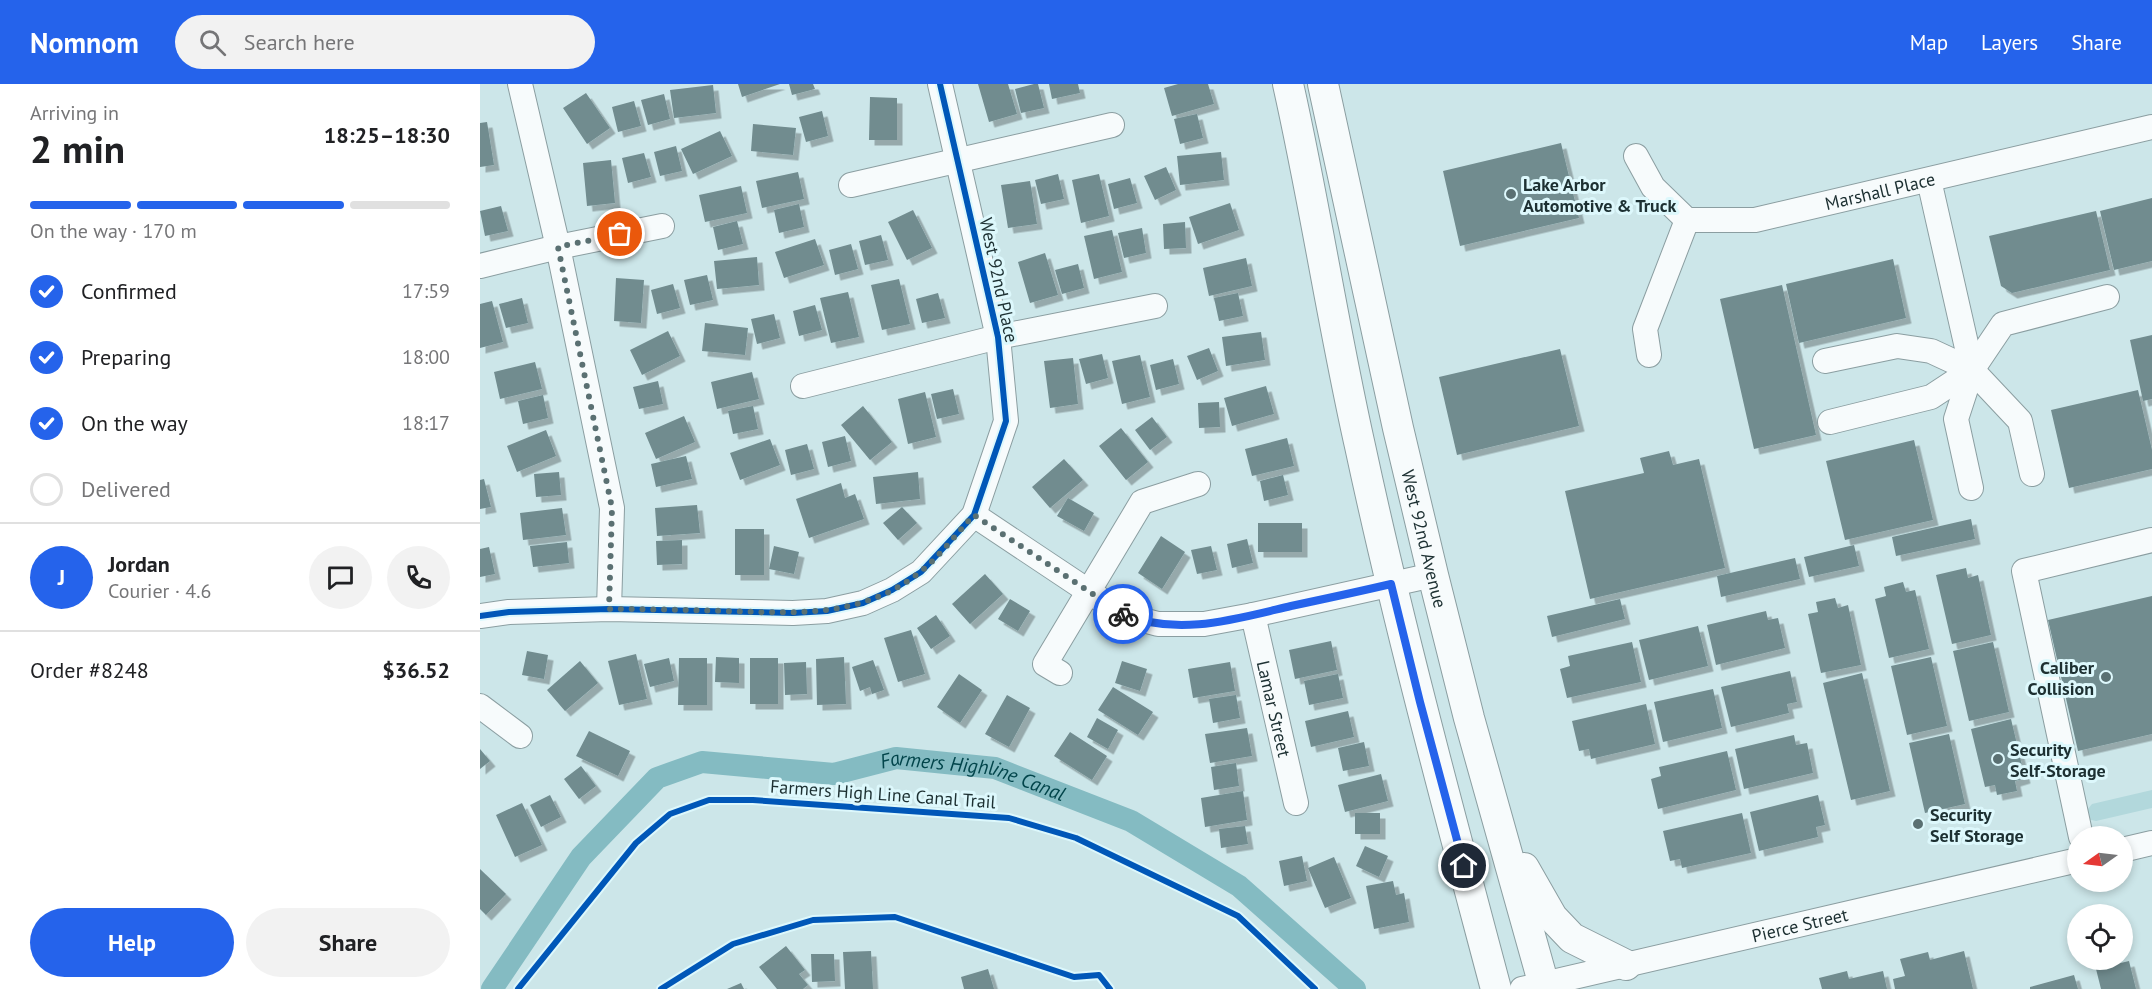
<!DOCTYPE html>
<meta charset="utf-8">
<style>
:root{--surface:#fff;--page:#f2f2f2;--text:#202124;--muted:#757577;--line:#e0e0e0;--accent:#2563eb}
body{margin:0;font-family:"PT Sans",sans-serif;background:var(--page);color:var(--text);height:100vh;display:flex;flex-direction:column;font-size:22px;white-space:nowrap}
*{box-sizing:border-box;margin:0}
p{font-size:20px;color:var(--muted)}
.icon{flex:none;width:33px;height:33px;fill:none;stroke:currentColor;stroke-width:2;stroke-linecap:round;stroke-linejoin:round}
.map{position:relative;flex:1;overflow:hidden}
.details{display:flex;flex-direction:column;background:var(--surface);width:480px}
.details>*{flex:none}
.needle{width:39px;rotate:256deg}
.buttons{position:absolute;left:1587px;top:742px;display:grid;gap:12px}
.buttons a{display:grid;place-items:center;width:66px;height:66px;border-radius:50%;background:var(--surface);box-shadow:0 3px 9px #0003;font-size:30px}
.pin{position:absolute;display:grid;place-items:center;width:51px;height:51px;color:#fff;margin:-26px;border:3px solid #fff;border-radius:50%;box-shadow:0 2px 6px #0007}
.courier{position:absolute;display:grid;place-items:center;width:60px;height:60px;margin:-30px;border:4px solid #2563eb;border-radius:50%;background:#fff;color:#222;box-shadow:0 2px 8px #0007}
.headline em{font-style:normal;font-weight:700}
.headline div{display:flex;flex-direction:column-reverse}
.headline{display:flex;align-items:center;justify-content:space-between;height:102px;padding:0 30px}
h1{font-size:39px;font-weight:700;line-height:45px}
.bar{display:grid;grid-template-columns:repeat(4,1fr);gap:9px 6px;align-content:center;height:72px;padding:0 30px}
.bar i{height:8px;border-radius:4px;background:var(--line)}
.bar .active{background:var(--accent)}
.bar p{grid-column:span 4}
.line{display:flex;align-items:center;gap:15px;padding:0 30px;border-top:2px solid var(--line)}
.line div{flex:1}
.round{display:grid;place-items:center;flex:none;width:63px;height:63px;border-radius:32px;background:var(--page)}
ol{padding:0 30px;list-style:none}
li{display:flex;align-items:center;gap:18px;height:66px}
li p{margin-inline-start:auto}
li .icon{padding:6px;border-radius:50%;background:var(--accent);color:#fff;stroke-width:4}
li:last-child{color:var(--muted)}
li i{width:33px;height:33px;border:3px solid var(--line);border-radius:50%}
.primary-button{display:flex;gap:12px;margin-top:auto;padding:12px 30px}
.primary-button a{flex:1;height:69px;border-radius:36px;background:var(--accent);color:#fff;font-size:24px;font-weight:700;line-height:69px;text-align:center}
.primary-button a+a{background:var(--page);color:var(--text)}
header{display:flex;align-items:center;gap:36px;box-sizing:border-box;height:84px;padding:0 30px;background:var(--accent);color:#fff}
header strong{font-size:28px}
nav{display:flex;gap:33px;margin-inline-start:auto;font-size:21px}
.search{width:420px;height:54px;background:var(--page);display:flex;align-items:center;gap:15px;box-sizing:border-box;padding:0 21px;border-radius:33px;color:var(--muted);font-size:22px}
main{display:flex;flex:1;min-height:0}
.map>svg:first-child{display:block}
.green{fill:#b2d8dc}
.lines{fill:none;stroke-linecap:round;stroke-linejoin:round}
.canal{stroke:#84bbc2;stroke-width:22}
.building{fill:#718c8f;filter:url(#shadow)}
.minor-casing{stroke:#8b9ea1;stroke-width:26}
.major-casing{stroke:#8b9ea1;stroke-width:32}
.minor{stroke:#f7fbfc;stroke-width:24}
.major{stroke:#f7fbfc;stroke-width:30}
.cycleway-casing{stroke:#ddf8fc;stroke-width:10}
.cycleway{stroke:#0057b8;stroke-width:6}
.done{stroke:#5a7072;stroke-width:6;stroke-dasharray:0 10.8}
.route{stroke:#2563eb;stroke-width:8}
.poi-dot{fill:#5a7072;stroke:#ddf8fc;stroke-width:2}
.labels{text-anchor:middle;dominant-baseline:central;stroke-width:6;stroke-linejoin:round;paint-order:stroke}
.poi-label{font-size:18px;font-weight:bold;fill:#1d3032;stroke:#ddf8fc;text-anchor:start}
.street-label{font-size:18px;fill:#1d3032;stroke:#ddf8fc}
.water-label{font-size:20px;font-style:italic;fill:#02454b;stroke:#ddf8fc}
</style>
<header>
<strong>Nomnom</strong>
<div class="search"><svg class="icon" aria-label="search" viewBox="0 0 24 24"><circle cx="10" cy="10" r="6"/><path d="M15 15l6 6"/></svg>Search here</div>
<nav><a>Map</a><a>Layers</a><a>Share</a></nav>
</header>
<main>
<section class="details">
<div class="headline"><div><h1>2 min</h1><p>Arriving in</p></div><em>18:25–18:30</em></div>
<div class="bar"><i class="active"></i><i class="active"></i><i class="active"></i><i></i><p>On the way · 170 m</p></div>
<ol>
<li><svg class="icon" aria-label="check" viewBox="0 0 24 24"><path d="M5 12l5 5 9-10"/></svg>Confirmed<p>17:59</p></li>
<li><svg class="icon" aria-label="check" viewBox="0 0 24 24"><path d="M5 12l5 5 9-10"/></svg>Preparing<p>18:00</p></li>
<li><svg class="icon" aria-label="check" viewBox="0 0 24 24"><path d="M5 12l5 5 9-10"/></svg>On the way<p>18:17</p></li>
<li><i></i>Delivered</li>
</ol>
<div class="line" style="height:108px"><b class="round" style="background:var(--accent);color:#fff">J</b><div><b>Jordan</b><p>Courier · 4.6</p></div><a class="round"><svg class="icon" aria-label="chat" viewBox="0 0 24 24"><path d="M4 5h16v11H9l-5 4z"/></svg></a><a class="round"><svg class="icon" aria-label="phone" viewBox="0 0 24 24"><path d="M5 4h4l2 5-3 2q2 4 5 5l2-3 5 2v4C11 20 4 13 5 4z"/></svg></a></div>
<div class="line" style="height:78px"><div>Order #8248</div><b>$36.52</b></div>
<div class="primary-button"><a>Help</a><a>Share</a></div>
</section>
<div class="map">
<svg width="1672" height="905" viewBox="0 0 1672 905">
<defs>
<filter id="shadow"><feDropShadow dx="5.5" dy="5.5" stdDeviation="0" flood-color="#0004"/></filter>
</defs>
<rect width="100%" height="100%" fill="#cce6e9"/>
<path class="green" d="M 1672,706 L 1672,724 L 1616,737 L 1607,735 L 1608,725 L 1612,720 Z"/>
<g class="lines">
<path class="canal" id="s1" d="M 12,905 L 101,773 L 177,694 L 222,678 L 354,690 L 416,674 L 515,684 L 651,737 L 759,802 L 875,905"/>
</g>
<path class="building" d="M 258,0 L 300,0 L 262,13 Z
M 309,0 L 333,0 L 335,5 L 312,11 Z
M 498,0 L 528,0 L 537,30 L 509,38 Z
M 554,0 L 558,0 L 564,24 L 541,29 L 535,5 Z
M 569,0 L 598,0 L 600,9 L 572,15 Z
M 698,0 L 728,0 L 734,20 L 692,32 L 684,4 Z
M 233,1 L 236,29 L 194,34 L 190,6 Z
M 106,9 L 130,44 L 107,60 L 83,24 Z
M 184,10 L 190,35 L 168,41 L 161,16 Z
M 390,13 L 417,14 L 417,56 L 389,56 Z
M 154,17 L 161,42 L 138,48 L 132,23 Z
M 342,27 L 348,52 L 326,58 L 319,33 Z
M 717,30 L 723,54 L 700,60 L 694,35 Z
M 7,38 L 14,81 L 0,83 L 0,39 Z
M 273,40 L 316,44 L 313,71 L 271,67 Z
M 240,47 L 252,72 L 213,90 L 201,65 Z
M 1081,59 L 1099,134 L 980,162 L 963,87 Z
M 196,62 L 202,87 L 180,92 L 174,68 Z
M 741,68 L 744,96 L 700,101 L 697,72 Z
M 164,69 L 171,93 L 148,99 L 142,74 Z
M 131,76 L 135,119 L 107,122 L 103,79 Z
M 686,83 L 696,106 L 675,116 L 664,92 Z
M 318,88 L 324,115 L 282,124 L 276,97 Z
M 578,90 L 584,115 L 561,120 L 555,96 Z
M 619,90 L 629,132 L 601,139 L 592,96 Z
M 650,94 L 657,119 L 634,125 L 628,100 Z
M 550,97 L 557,140 L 528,144 L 521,101 Z
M 261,102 L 267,129 L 225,138 L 219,111 Z
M 1672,114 L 1672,177 L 1634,186 L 1620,127 Z
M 750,119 L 759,146 L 718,160 L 709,133 Z
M 319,120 L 324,143 L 299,149 L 294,126 Z
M 21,122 L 28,147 L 5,152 L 0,127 Z
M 433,126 L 452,164 L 427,176 L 408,138 Z
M 1616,127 L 1630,186 L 1532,209 L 1521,202 L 1509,152 Z
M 257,137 L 263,160 L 238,166 L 233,143 Z
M 705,138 L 706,164 L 684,165 L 683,140 Z
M 662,144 L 666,169 L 644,174 L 638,149 Z
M 632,146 L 642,188 L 614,195 L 604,152 Z
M 401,151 L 408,176 L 385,181 L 379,157 Z
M 335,155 L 344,181 L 304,194 L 295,168 Z
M 371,160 L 378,185 L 355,191 L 349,166 Z
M 565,169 L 578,211 L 550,219 L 538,178 Z
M 277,173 L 279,201 L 237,205 L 234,177 Z
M 766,174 L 772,202 L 729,212 L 723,184 Z
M 1413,175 L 1426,234 L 1319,259 L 1306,200 Z
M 598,180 L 604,204 L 582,210 L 575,186 Z
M 227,191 L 233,216 L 210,221 L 204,196 Z
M 136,194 L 164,196 L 161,239 L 134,237 Z
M 419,195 L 430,240 L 402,246 L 391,201 Z
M 193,200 L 200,224 L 177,230 L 171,206 Z
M 1302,201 L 1336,351 L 1274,365 L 1240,215 Z
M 368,208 L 379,253 L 351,259 L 340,214 Z
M 458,209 L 465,234 L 442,239 L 436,215 Z
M 758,209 L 763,232 L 739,237 L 734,214 Z
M 42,214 L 48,239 L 26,244 L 19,220 Z
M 12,217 L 23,258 L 0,264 L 0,220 Z
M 335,221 L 342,246 L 319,252 L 313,227 Z
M 294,230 L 300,254 L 277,260 L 271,235 Z
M 225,239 L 268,244 L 265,271 L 222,267 Z
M 188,247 L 200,272 L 162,291 L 150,266 Z
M 781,248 L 785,276 L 746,282 L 742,253 Z
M 1672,251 L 1672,315 L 1663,317 L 1650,256 Z
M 729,264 L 738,287 L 717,296 L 707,272 Z
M 1080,265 L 1099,342 L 977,371 L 959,293 Z
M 622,270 L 628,294 L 606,300 L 599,275 Z
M 660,271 L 670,313 L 642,320 L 632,277 Z
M 593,274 L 598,320 L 570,324 L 564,277 Z
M 693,275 L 699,300 L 676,306 L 670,281 Z
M 55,278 L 62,305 L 20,315 L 14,288 Z
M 272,288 L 279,315 L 237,325 L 231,298 Z
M 178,297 L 183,320 L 159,325 L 153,303 Z
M 786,302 L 794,330 L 752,342 L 744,314 Z
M 473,305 L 479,330 L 457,335 L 451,310 Z
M 1658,306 L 1672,366 L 1672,385 L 1589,404 L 1571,326 Z
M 445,308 L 456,353 L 428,360 L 418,315 Z
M 63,311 L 68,334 L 43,340 L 38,317 Z
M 739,318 L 740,343 L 719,344 L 718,319 Z
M 273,322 L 278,345 L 253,350 L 248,327 Z
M 383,322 L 412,358 L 390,376 L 361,341 Z
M 204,332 L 215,358 L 176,375 L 165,349 Z
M 672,333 L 687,353 L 670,366 L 655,346 Z
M 641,344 L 668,378 L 646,396 L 619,362 Z
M 66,346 L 76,372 L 37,388 L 27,362 Z
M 365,352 L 371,377 L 348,383 L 342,358 Z
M 807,354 L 814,382 L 772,392 L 765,365 Z
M 290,355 L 300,381 L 260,396 L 250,369 Z
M 1434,356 L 1453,436 L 1365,456 L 1346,377 Z
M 327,360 L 334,385 L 311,391 L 305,366 Z
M 1189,367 L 1193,381 L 1219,375 L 1245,484 L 1110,515 L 1085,407 L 1164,389 L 1160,374 Z
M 206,372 L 212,395 L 176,403 L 171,380 Z
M 584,375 L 603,396 L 570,424 L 552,403 Z
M 79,388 L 81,411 L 56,413 L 54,390 Z
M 438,388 L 440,415 L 396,420 L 393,393 Z
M 803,391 L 808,411 L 784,417 L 780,397 Z
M 4,395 L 11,423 L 0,425 L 0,396 Z
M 361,399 L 365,414 L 375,410 L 384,435 L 329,454 L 316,415 Z
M 588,414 L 614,429 L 604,447 L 577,432 Z
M 217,421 L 220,449 L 177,452 L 175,424 Z
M 422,423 L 437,439 L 418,456 L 403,439 Z
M 82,424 L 86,451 L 43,456 L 40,429 Z
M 1491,435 L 1495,455 L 1416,472 L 1412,453 Z
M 778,439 L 822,439 L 822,468 L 778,468 Z
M 255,445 L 284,445 L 284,491 L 255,491 Z
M 681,452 L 705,468 L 682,505 L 658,489 Z
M 767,455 L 773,479 L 752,484 L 747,460 Z
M 202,456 L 202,480 L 177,481 L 176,457 Z
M 87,458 L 89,479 L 53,483 L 50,462 Z
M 1374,461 L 1379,482 L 1329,493 L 1324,473 Z
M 294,462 L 319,468 L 314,490 L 289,485 Z
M 731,462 L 737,486 L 717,490 L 711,466 Z
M 9,463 L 15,490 L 0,493 L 0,465 Z
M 1315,474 L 1320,495 L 1241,513 L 1237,492 Z
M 1486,484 L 1488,494 L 1498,491 L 1511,551 L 1472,560 L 1456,491 Z
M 505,490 L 523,510 L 490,540 L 472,520 Z
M 1423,498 L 1426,508 L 1435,506 L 1449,565 L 1409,574 L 1395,515 L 1406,512 L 1404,503 Z
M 1672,512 L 1672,650 L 1598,667 L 1568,536 Z
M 1355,514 L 1358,524 L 1368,521 L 1381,581 L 1341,589 L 1328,530 L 1338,528 L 1336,518 Z
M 530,515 L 550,527 L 538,547 L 518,535 Z
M 1140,515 L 1145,535 L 1072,553 L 1067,532 Z
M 1286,527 L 1288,536 L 1298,534 L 1305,564 L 1236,581 L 1227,541 Z
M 456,531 L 470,552 L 451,565 L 437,544 Z
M 1218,542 L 1228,582 L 1169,596 L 1159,556 Z
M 431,546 L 445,590 L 418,598 L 404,554 Z
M 851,557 L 857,586 L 815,595 L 809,566 Z
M 1152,558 L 1161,598 L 1087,614 L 1080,585 L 1090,582 L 1088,572 Z
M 1513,558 L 1529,628 L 1489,637 L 1473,567 Z
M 47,567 L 68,571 L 64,595 L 42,591 Z
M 156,570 L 167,615 L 139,621 L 128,577 Z
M 236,573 L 259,574 L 259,599 L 235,598 Z
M 364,573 L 366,620 L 337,621 L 336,575 Z
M 1451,573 L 1467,642 L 1427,651 L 1411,582 Z
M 189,574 L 194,597 L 170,603 L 164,580 Z
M 199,574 L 227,574 L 227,621 L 198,621 Z
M 270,574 L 298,574 L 298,620 L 270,620 Z
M 393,576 L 404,606 L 392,610 L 390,603 L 380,607 L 372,583 Z
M 100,577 L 118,599 L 85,627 L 67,606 Z
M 642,577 L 667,585 L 660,607 L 635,599 Z
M 326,578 L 327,610 L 305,611 L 304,579 Z
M 750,578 L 755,607 L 713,614 L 708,585 Z
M 1310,587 L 1317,618 L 1307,620 L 1309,629 L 1251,643 L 1241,603 Z
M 1382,589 L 1410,707 L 1371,716 L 1343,599 Z
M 479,590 L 502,606 L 480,639 L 457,623 Z
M 858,590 L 863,614 L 829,621 L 824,597 Z
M 633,603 L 673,628 L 658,651 L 618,626 Z
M 1233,605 L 1242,644 L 1183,658 L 1174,618 Z
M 527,611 L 550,624 L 529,663 L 505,650 Z
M 756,611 L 760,634 L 733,639 L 729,615 Z
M 1166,620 L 1175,660 L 1111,675 L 1109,665 L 1099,667 L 1092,637 Z
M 868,627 L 874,653 L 831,663 L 825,637 Z
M 617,634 L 638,646 L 628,665 L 607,653 Z
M 1531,635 L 1545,694 L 1535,697 L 1537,707 L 1517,711 L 1515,701 L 1505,703 L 1491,645 Z
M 767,644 L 772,672 L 730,679 L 725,650 Z
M 109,647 L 150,667 L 138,692 L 96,672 Z
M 590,648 L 627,672 L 612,696 L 574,672 Z
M 1469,650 L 1485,720 L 1445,729 L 1429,659 Z
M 1314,651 L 1316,661 L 1327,659 L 1333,689 L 1264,705 L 1255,665 Z
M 884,658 L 889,682 L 863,687 L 858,664 Z
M 0,665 L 10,677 L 0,685 Z
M 1247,667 L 1256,706 L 1178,725 L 1171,695 L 1181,692 L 1179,683 Z
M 756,679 L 759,702 L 734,706 L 731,683 Z
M 101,682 L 116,702 L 99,715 L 84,695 Z
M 901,690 L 908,717 L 865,728 L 858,701 Z
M 763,707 L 767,736 L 725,743 L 721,714 Z
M 70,711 L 81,733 L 61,743 L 50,721 Z
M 1338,711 L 1345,741 L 1336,743 L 1338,753 L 1279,767 L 1270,728 Z
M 42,719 L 62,761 L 35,773 L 16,731 Z
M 875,729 L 900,729 L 900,750 L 875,750 Z
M 1262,729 L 1271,769 L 1202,784 L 1200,775 L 1190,777 L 1183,747 Z
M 765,742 L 768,760 L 741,764 L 739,745 Z
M 885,762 L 908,772 L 899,793 L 876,782 Z
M 822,772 L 827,797 L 804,802 L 799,777 Z
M 854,773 L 871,814 L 845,824 L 828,784 Z
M 0,785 L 26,810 L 6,831 L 0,825 Z
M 913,797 L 916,811 L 924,809 L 929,838 L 894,845 L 886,802 Z
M 306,862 L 325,886 L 319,890 L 328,901 L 323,905 L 297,905 L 279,883 Z
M 391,867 L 393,905 L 365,905 L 363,868 Z
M 1484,867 L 1493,905 L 1415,905 L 1413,895 L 1425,892 L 1420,875 L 1448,868 L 1450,876 Z
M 331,870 L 354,870 L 355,897 L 332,898 Z
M 1649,877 L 1656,905 L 1621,905 L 1616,885 Z
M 508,885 L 514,905 L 484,905 L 481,893 Z
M 1367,887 L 1369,895 L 1403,887 L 1407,905 L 1342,905 L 1339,894 Z
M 1594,891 L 1598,905 L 1550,905 L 1550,903 Z
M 261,899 L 264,905 L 247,905 Z"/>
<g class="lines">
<g class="minor-casing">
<g id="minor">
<path d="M 40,0 L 78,163 L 132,424 L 129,525"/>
<path id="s2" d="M 1156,72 L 1173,103 L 1207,136 L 1275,136 L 1672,43"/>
<path d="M 1449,96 L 1492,286"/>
<path d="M 371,101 L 632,41"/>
<path d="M 0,182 L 78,163 L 182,142"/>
<path d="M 1169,271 L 1165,245 L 1207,136"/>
<path d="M 1345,277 L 1417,262 L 1451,267 L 1492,286 L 1540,337 L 1552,390"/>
<path d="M 323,302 L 518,253 L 675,222"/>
<path d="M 1350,338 L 1451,313 L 1492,286"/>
<path d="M 1491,404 L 1476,335 L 1492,286 L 1523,240 L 1627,213"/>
<path d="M 494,431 L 644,531 L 678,540 L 724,540 L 773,531 L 953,491"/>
<path id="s3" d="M 773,531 L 816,719"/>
<path d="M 0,532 L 29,528 L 129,525 L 313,529 L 347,527 L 383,519 L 412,506 L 441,488 L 494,431 L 526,337 L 518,253 L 460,0"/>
<path d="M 580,589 L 565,580 L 662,418 L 718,400"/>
<path d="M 0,622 L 40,652"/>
<path d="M 1601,753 L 1544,487 L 1672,456"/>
<path d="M 1642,766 L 1672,759"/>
<path id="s4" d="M 1042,905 L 1598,776"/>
</g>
</g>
<g class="major-casing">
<g id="major">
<path d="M 808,0 C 835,120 853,242 880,362 C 919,544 968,724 1016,905"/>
<path id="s5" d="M 843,0 L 918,344 L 953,491 L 989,634 L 1065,905"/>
<path d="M 1044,784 L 1072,833 L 1092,854 L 1146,881"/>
</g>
</g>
<use href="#minor" class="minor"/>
<use href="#major" class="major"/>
<g class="cycleway-casing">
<path id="cycleway" d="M 0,532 L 29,528 L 129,525 L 313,529 L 347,527 L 383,519 L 412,506 L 441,488 L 494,431 L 526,337 L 518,253 L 460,0
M 38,905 L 156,759 L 190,730 L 229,716 L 273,716 L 529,734 L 596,754 L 758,832 L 835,905
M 181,905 L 253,860 L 333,836 L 415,833 L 594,893 L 619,891 L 630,905"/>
</g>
<use href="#cycleway" class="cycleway"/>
</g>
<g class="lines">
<path class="done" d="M 140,150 L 78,163 L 132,424 L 129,525 C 167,525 205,526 243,527 C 314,529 382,535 440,488 C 460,472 476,450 494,431 L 643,530"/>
<path class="route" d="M 643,530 C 697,553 756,535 811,522 C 844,515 877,508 911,500 L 940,618 L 984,782"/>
</g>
<g class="poi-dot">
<circle cx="1031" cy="110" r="6"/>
<circle cx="1626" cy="593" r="6"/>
<circle cx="1518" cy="675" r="6"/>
<circle cx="1438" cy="740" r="6"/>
</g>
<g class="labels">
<g class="poi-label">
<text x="1043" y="100">Lake Arbor<tspan x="1043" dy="21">Automotive &amp; Truck</tspan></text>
<text x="1614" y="583" text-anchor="end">Caliber<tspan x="1614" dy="21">Collision</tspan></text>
<text x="1530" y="665">Security<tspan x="1530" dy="21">Self-Storage</tspan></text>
<text x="1450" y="730">Security<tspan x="1450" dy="21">Self Storage</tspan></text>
</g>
<g class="street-label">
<text stroke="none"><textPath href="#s2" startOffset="279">Marshall Place</textPath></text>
<text transform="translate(519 196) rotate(78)">West 92nd Place</text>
<text stroke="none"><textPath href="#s5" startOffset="466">West 92nd Avenue</textPath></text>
<text stroke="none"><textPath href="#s3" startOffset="96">Lamar Street</textPath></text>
<text transform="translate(403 710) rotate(4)">Farmers High Line Canal Trail</text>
<text stroke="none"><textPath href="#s4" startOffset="285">Pierce Street</textPath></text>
</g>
<g class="water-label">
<text stroke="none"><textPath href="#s1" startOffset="592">Farmers Highline Canal</textPath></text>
</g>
</g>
</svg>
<div class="buttons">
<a><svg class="needle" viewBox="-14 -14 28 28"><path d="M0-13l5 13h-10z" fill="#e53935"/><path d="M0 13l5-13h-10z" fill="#757577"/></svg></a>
<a><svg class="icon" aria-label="locate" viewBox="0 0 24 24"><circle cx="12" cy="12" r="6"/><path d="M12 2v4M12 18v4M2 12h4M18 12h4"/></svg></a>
</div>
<div class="pin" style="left:140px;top:150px;background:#ea580c"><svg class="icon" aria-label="bag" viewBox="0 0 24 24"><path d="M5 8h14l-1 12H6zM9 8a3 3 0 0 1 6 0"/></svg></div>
<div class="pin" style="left:984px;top:782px;background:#1f2937"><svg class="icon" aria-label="home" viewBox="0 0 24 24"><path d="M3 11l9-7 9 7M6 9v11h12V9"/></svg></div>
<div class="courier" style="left:643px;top:530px"><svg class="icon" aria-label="bike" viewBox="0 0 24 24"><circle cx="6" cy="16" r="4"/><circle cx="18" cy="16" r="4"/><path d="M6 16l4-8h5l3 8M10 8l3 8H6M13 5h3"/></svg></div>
</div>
</main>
